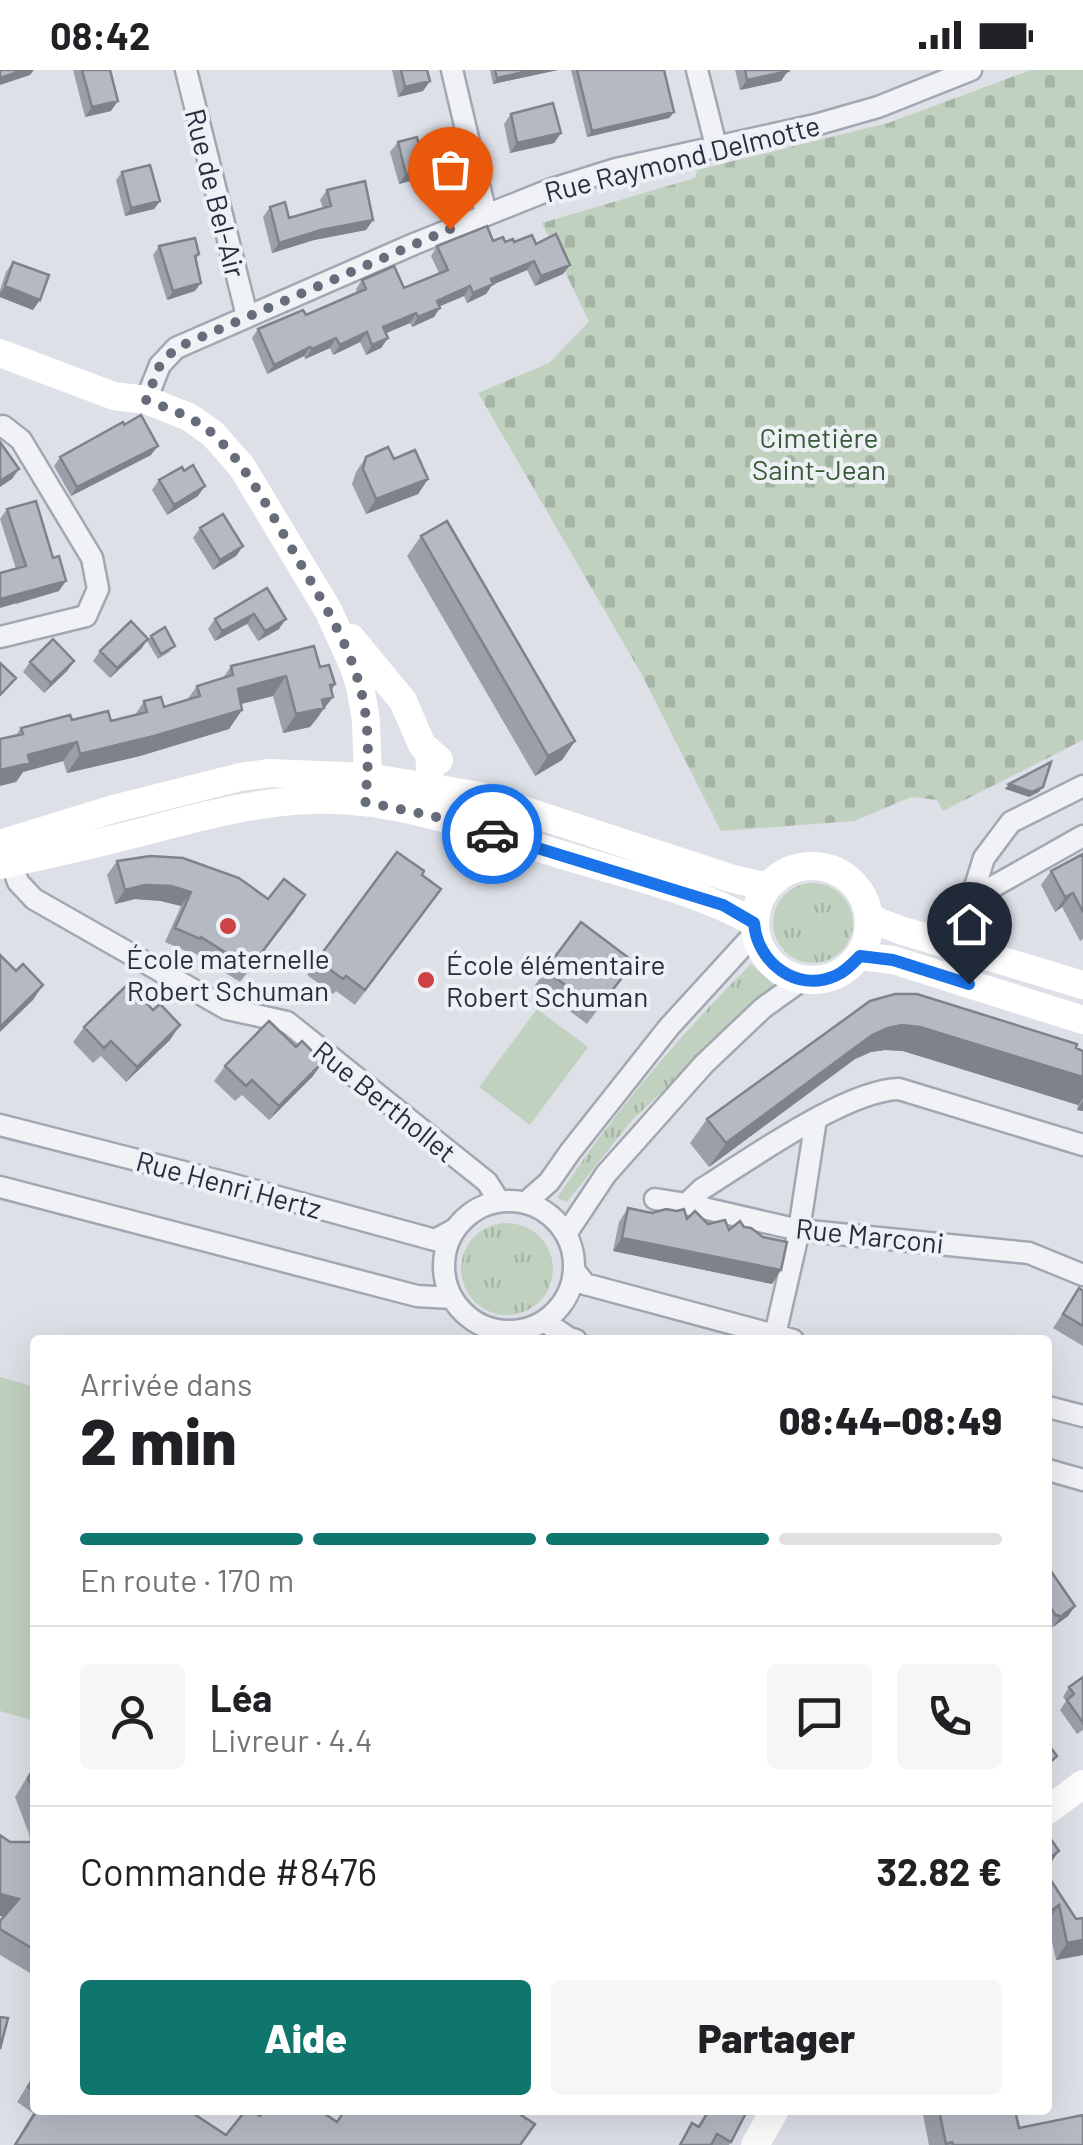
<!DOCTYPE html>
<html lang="fr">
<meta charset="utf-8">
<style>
:root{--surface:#fff;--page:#f6f6f6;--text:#202124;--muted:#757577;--line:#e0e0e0;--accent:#0f766e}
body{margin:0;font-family:Barlow,sans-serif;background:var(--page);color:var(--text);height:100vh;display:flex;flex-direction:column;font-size:38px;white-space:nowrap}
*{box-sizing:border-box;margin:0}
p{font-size:32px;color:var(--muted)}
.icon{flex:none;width:55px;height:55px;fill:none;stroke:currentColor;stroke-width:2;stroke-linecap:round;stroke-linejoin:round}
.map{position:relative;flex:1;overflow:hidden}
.drawer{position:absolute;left:30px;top:1265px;width:1022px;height:780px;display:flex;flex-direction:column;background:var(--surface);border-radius:10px;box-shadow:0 10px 40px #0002}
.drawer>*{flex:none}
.pin{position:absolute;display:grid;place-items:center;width:85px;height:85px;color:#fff;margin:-102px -42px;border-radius:50% 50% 50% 0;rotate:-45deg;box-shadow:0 0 10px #0007}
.pin .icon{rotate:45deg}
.courier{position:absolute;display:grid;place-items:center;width:100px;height:100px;margin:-50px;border:8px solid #1a73e8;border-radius:50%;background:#fff;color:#222;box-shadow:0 2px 12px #0007}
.summary em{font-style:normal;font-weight:800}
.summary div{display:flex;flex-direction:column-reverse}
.summary{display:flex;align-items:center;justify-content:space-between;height:170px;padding:0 50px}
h1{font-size:65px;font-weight:800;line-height:75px}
.bar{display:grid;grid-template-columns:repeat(4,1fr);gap:15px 10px;align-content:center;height:120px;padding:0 50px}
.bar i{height:12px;border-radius:8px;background:var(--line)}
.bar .current{background:var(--accent)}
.bar p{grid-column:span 4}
.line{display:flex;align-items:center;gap:25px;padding:0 50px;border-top:2px solid var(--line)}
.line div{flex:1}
.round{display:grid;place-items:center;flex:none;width:105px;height:105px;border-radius:10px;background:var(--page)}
.primary-button{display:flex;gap:20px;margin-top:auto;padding:20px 50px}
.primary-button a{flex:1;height:115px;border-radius:10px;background:var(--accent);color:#fff;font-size:40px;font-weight:800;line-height:115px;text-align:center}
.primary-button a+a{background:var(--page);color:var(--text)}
.status{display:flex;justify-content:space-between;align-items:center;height:70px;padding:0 50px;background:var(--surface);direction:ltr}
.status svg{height:28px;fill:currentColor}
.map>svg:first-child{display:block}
.grass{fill:url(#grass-tufts)}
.cemetery{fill:url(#cemetery-stones)}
.pitch{fill:#c1d1bf}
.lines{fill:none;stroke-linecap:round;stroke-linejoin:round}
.minor-casing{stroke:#a3a7b2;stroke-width:25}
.minor{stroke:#f0f2f6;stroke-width:20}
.secondary{stroke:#fff;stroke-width:28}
.wall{fill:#9c9fa9}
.shaded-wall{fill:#7f8289}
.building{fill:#b5b9c4;stroke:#7f8289;stroke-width:2.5}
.done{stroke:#676c7a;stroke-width:10;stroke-dasharray:0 18}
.route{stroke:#1a73e8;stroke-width:12}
.poi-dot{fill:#ce4145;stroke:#edf0f5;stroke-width:4}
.labels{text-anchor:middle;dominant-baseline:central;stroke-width:8;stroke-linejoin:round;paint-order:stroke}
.street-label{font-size:28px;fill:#272d3e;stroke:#edf0f5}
.park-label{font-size:28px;fill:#375a34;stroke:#edf0f5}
.poi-label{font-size:28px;fill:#272d3e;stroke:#edf0f5}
</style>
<div class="status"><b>08:42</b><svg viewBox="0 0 49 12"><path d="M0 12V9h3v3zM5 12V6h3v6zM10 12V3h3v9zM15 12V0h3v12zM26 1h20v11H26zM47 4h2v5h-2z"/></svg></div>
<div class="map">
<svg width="1083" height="2075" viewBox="0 0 1083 2075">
<defs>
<pattern id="grass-tufts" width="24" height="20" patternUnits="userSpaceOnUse" patternTransform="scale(2.5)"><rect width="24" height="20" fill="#c1d1bf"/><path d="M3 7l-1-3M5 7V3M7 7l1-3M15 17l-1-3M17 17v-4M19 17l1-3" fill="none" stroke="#a6b4a5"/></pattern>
<pattern id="cemetery-stones" width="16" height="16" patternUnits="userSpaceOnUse" patternTransform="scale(2.5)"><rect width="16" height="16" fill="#c1d1bf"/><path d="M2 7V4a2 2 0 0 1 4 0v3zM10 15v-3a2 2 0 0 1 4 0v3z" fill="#a6b4a5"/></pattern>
</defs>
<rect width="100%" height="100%" fill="#dee0e8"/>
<path class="grass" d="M773 853a40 40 0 1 1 80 0a40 40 0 1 1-80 0Z
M 751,894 L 775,916 L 632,1050 L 567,1132 L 557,1128 C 613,1043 679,966 751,894 Z
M461 1199a46 46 0 1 1 92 0a46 46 0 1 1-92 0Z"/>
<path class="cemetery" d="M 1031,0 L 1083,0 L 1083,670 L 943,741 L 937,730 L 911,727 L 854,751 L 721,761 L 641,603 L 478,323 L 549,293 L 589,252 L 542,153 L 695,108 L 697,100 L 888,53 Z"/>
<path class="pitch" d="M 537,939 L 588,977 L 530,1055 L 479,1017 Z
M 0,1307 L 35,1317 L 35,1651 L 0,1641 Z"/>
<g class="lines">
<g class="minor-casing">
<path id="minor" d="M 186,0 L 247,246
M 452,0 L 486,144
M 697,0 L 716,76
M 146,330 L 160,295 L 176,278 L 414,174 L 549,120 L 616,99 L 815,55 L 878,37 L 971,0
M 0,357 L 3,356 L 21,370 L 92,488 L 98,519 L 86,546 L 0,567
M 12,793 L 18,812 L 34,829 L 227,939 L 287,952 L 487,1112 L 499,1131
M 973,828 L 1083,766
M 957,875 L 984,788 L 1011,752 L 1083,716
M 0,1055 L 227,1113 L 435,1170 L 455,1159
M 0,1117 L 417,1226 L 452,1228
M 655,1129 L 686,1134 L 799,1160 L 1029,1183 L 1083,1205
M444 1196a65 65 0 1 1 130 0a65 65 0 1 1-130 0Z
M 525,1133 L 549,1112 L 570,1082 L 669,957 L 755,863
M 686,1134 L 702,1119 C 749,1090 846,1020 899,1019 L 1083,1075
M 566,1164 L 606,1104 L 704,994 L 763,938 L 802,910
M 574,1200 L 585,1214 L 793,1270
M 544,1251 L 569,1268 L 576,1270
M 775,1265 L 799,1160 L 816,1049
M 1048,1337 L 1083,1346
M 1048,1400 L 1083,1410"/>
</g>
<use href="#minor" class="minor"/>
<path class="secondary" d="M 0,283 L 114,326 L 146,330 L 189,347 L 213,364 L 242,397 L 328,540 L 354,597 L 360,616 L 366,650 L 368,707 L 365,726
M 351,568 L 403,631 L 422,675 L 439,690
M 415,723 L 422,723 C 432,711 431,695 428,680
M 0,774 L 113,739 L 240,707 L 270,703 L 368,707 L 480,726 L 730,808 L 767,817
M 0,795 C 42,786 84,777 126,766 C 186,751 248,732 311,730 C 399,726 486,762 569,787 C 631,806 698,821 755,853
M755 853a57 57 0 1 1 114 0a57 57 0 1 1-114 0Z
M 869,848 L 900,860 L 1083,915
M 859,886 L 893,890 L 1083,950
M 1048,1740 L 1083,1714
M 755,2075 L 775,2040"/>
</g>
<path class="wall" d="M 73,0 L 110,0 L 111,41 L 85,47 Z
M 392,0 L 427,0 L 430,11 L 423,21 L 398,27 Z
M 490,0 L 558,0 L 493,14 Z
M 571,0 L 664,0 L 674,42 L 669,48 L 587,67 Z
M 735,0 L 787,0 L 781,11 L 740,20 Z
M 511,44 L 561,63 L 554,73 L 510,83 L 504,54 Z
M 398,72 L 425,99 L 418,109 L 399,114 L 390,82 Z
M 122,102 L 160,131 L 154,139 L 125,146 L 116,110 Z
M 327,120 L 373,150 L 366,160 L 314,170 L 272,183 L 263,147 L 270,137 L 289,148 L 323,138 L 320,130 Z
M 493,171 L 536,174 L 570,195 L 563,204 L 535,216 L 527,200 L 492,215 L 486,224 L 467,233 L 464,226 L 440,236 L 434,247 L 412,257 L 410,253 L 386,263 L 388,268 L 381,278 L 366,285 L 360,272 L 333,285 L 330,278 L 305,289 L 304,286 L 267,304 L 252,268 L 258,259 L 306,245 L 357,223 L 356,219 L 362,210 L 404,218 L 439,203 L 431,186 L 437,176 Z
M 159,176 L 199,184 L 196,190 L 195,221 L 167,230 L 153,185 Z
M 13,192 L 33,240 L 0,227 L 0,220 L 6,202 Z
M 124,355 L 151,385 L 71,426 L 54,396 L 60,387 Z
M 366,387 L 394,389 L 428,409 L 418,424 L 366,444 L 352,414 L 356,402 Z
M 184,401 L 198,426 L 167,445 L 152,420 L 159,410 Z
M 7,439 L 59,521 L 16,534 L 16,499 L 0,449 Z
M 200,458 L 243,476 L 236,486 L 213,500 L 193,468 Z
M 421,466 L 575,671 L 562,690 L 535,706 L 407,486 Z
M 267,518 L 279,559 L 258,571 L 247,554 L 215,571 L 208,559 L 215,549 Z
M 151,566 L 171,581 L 158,589 L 147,571 Z
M 148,569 L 141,579 L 110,608 L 93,591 L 100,581 Z
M 74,591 L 67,601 L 44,623 L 23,602 L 30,592 Z
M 231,596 L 320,597 L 335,614 L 319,646 L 310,657 L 283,663 L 273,626 L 241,634 L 242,640 L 229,659 L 140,686 L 67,703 L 63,691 L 23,702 L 16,712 L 16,665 L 21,658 L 72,650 L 111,651 L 135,645 L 144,631 L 164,637 L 187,630 L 197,616 L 223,608 Z
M 397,782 L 422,805 L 441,819 L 355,935 L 336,921 L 333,924 L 307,905 Z
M 1083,784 L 1083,869 L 1080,871 L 1062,837 L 1055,842 L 1041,815 L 1051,801 Z
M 117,791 L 268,829 L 296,840 L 240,912 L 191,881 L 190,883 L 165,872 L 181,836 L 161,831 L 135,829 L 115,834 L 107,805 Z
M 581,852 L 623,906 L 587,954 L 535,915 Z
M 870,931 L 1083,981 L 1083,1041 L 1077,1040 L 1078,1035 L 985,1006 L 903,981 L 885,980 L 871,982 L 855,989 L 709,1097 L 690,1073 L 707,1049 Z
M 84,957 L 170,970 L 126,1012 L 101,986 L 93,993 L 73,972 Z
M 225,996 L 313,1006 L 269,1050 L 242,1025 L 235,1031 L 214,1011 Z
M 628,1138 L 687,1149 L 729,1160 L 744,1157 L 781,1200 L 772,1214 L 613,1181 L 619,1152 Z
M 1079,1218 L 1083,1221 L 1083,1276 L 1053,1258 Z
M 1048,1497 L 1075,1536 L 1068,1546 L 1053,1557 L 1048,1554 Z
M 1083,1607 L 1083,1660 L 1077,1664 L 1060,1640 L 1066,1631 L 1063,1627 L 1069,1617 Z
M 35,1694 L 35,1906 L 0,1885 L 0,1851 L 4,1846 L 10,1772 L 30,1772 L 29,1764 L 15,1727 Z
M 1048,1806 L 1076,1849 L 1083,1885 L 1056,1890 L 1048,1853 Z
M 35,2003 L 35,2040 L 188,2040 L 226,2065 L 259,2046 L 263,2040 L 319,2040 L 337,2052 L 344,2040 L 513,2040 L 521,2075 L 14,2075 L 33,2043 L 17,2032 Z
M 708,2040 L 741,2040 L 746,2043 L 729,2075 L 679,2075 L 692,2053 L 698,2057 Z
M 922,2040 L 1015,2040 L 1019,2058 L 1083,2075 L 929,2075 Z"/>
<path class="shaded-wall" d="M 23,0 L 34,0 L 30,5 L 0,15 L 0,8 Z
M 533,0 L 558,0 L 493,14 L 497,8 Z
M 788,1 L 781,11 L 740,20 L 747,10 Z
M 430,11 L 423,21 L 398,27 L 405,17 Z
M 118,31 L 111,41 L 85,47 L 92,37 Z
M 674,42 L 669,48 L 587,67 L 592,61 Z
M 561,63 L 554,73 L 510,83 L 517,73 Z
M 425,99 L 418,109 L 399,114 L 406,104 Z
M 160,131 L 154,139 L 125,146 L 131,138 Z
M 373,150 L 366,160 L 314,170 L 272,183 L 279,173 L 321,160 Z
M 534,191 L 527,200 L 492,215 L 486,224 L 467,233 L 473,223 L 491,209 Z
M 570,195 L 563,204 L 535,216 L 541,206 Z
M 201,213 L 195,221 L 167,230 L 173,221 Z
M 5,216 L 40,230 L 33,240 L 0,227 L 0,223 Z
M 470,216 L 464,226 L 431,240 L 437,231 Z
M 440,238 L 434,247 L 412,257 L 418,247 Z
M 416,243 L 410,253 L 377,267 L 383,257 Z
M 367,262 L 360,272 L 333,285 L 340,275 Z
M 336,268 L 330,278 L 305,289 L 312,279 Z
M 388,268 L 381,278 L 366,285 L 372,275 Z
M 310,277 L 304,286 L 267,304 L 274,295 Z
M 158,376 L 151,385 L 71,426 L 77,417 Z
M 19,399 L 12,409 L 0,417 L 0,411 Z
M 428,409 L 418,424 L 366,444 L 376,429 Z
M 205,416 L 198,426 L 167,445 L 174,435 Z
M 243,476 L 236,486 L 213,500 L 220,490 Z
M 66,511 L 59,521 L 0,538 L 0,529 Z
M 254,544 L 247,554 L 215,571 L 222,561 Z
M 286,549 L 279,559 L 258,571 L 265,561 Z
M 148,569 L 141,579 L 110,608 L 117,598 Z
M 74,591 L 67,601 L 44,623 L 51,613 Z
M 286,606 L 273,626 L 224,638 L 238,619 Z
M 335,614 L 324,629 L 333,627 L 310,657 L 283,663 L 296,644 L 330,615 Z
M 242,640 L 229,659 L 140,686 L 67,703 L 80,684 Z
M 575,671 L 562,690 L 535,706 L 548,686 Z
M 77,672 L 63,691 L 23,702 L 16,712 L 0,716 L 0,700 L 28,685 Z
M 1009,714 L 1043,717 L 1039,722 L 1029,727 L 1005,719 Z
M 145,815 L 171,816 L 191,822 L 181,836 L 161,831 L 135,829 L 115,834 L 125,820 Z
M 1073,823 L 1062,837 L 1055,842 L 1065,827 Z
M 43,915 L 33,930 L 0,962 L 0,957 Z
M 180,955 L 170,970 L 126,1012 L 137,997 Z
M 902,955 L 920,957 L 1083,1007 L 1083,1028 L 1078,1035 L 903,981 L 885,980 L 871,982 L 855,989 L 709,1097 L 726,1073 L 872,965 L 888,958 Z
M 323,992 L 313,1006 L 269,1050 L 279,1036 Z
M 1083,1031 L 1083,1041 L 1077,1040 Z
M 622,1168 L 781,1200 L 772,1214 L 613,1181 Z
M 1075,1536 L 1068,1546 L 1053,1557 L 1060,1547 Z
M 1059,1781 L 1048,1797 L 1048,1789 Z
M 0,1824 L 19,1829 L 6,1847 L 0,1846 Z
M 1059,1835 L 1048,1851 L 1048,1846 Z
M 1083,1870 L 1083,1885 L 1056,1890 L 1067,1873 Z"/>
<path class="building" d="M 0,0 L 23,0 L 0,8 Z
M 82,0 L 110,0 L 118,31 L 92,37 Z
M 401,0 L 427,0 L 430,11 L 405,17 Z
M 495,0 L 533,0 L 497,8 Z
M 577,0 L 664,0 L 674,42 L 592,61 Z
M 745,0 L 787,0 L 788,1 L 747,10 Z
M 553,33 L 561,63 L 517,73 L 511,44 Z
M 417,67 L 425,99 L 406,104 L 398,72 Z
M 150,95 L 160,131 L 131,138 L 122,102 Z
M 365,111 L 373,150 L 321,160 L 279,173 L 270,137 L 285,132 L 289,148 L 331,136 L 327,120 Z
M 487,156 L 493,171 L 503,167 L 505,172 L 513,169 L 514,172 L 532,165 L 536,174 L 556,164 L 570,195 L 541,206 L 534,191 L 491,209 L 493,214 L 473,223 L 470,216 L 437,231 L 440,238 L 418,247 L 416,243 L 383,257 L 388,268 L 372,275 L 367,262 L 340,275 L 336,268 L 312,279 L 310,277 L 274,295 L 258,259 L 303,240 L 306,245 L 366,219 L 362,210 L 394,196 L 404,218 L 448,200 L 437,176 Z
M 195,168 L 199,184 L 195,186 L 201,213 L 173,221 L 159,176 Z
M 13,192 L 49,205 L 40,230 L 5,216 Z
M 141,345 L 158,376 L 77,417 L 60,387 L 123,352 L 124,355 Z
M 0,372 L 19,399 L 0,411 Z
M 388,377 L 394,389 L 415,380 L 428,409 L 376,429 L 363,399 L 366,387 Z
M 193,395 L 205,416 L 174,435 L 159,410 L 182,397 L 184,401 Z
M 36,431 L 53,488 L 59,486 L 66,511 L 0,529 L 0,503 L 26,496 L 7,439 Z
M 223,444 L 243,476 L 220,490 L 200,458 Z
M 447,451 L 575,671 L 548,686 L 421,466 Z
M 267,518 L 286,549 L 265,561 L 254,544 L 222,561 L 215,549 Z
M 131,551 L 148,569 L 117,598 L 100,581 Z
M 165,557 L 175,576 L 161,584 L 151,566 Z
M 53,569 L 74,591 L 51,613 L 30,592 Z
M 314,576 L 320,597 L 329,595 L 335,614 L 330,615 L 333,627 L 322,630 L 324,638 L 296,644 L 286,606 L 238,619 L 242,640 L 154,666 L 80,684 L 77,672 L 28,685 L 30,693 L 0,700 L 0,669 L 23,664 L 21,658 L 70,645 L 72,650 L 108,641 L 111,651 L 147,642 L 144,631 L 161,627 L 164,637 L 200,626 L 197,616 L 233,605 L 231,596 Z
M 0,593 L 16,608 L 0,625 Z
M 1051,692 L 1043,717 L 1032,722 L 1009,714 Z
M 397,782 L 424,801 L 422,805 L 441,819 L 365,920 L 346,906 L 343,909 L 317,890 Z
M 1083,784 L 1083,842 L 1073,823 L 1065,827 L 1051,801 Z
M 150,786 L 183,788 L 239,808 L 268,829 L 284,809 L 305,825 L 250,898 L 201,867 L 200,869 L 175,858 L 191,822 L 171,816 L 145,815 L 125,820 L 117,791 Z
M 581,852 L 634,892 L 598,939 L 545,900 Z
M 0,885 L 16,901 L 23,894 L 43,915 L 0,957 Z
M 128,914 L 153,940 L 160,934 L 180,955 L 137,997 L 111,971 L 104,978 L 84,957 Z
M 895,924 L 917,924 L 1077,974 L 1076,978 L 1083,981 L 1083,1007 L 920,957 L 902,955 L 888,958 L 872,965 L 726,1073 L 707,1049 L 870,931 Z
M 269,951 L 296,977 L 302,971 L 323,992 L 279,1036 L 252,1010 L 246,1016 L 225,996 Z
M 628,1138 L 652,1143 L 666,1139 L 677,1141 L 684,1139 L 687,1149 L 695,1141 L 708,1154 L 725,1150 L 729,1160 L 740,1151 L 744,1157 L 751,1158 L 763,1167 L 787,1172 L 781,1200 L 622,1168 Z
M 1079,1218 L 1083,1221 L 1083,1256 L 1063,1244 Z
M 1048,1497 L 1075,1536 L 1060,1547 L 1058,1545 L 1056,1546 L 1048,1534 Z
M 1083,1607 L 1083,1653 L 1067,1630 L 1074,1624 L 1069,1617 Z
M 1048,1674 L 1057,1686 L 1048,1694 Z
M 35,1696 L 35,1727 L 28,1708 Z
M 0,1765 L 10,1772 L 35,1772 L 35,1880 L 0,1859 L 0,1851 L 19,1829 L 0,1824 Z
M 1048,1765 L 1059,1781 L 1048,1789 Z
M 1048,1806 L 1076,1849 L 1083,1848 L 1083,1870 L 1067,1873 L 1059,1835 L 1051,1841 L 1048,1836 Z
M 0,1947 L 8,1948 L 0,1979 Z
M 35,2005 L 35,2022 L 28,2017 Z
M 37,2040 L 188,2040 L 226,2065 L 246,2040 L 250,2040 L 260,2046 L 264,2040 L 319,2040 L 337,2052 L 345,2040 L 513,2040 L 535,2054 L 520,2075 L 15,2075 Z
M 709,2040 L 741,2040 L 746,2043 L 731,2072 L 717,2064 L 711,2075 L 680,2075 L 692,2053 L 699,2057 Z
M 939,2040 L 1015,2040 L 1019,2058 L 1083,2045 L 1083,2075 L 953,2075 L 952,2072 L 946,2074 Z"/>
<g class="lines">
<path class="done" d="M 450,159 L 176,278 L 160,295 L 146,330 C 169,339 195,347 214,365 C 247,396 269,440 292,479 C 317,523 347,568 360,617 C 370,653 369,694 365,732 L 433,746 L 492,764"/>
<path class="route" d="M 492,764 L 723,835 L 754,853 C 757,892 796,923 835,906 C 845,902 852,894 860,886 L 893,890 L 969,914"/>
</g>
<g class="poi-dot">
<circle cx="228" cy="856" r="10"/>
<circle cx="426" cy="910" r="10"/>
</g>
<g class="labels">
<g class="street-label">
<text transform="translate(682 88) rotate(-14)">Rue Raymond Delmotte</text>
<text transform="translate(216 123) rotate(76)">Rue de Bel-Air</text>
<text transform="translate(385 1031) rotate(39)">Rue Berthollet</text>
<text transform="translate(229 1114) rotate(15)">Rue Henri Hertz</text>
<text transform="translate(870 1165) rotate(6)">Rue Marconi</text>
</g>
<g class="park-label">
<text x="819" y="367">Cimetière<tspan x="819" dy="32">Saint-Jean</tspan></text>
</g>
<g class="poi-label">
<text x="228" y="888">École maternelle<tspan x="228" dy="32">Robert Schuman</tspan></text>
<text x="446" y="894" text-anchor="start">École élémentaire<tspan x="446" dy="32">Robert Schuman</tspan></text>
</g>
</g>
</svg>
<div class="pin" style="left:450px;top:159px;background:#ea580c"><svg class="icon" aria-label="bag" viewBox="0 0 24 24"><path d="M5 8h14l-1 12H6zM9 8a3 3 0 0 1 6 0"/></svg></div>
<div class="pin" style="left:969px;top:914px;background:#1f2937"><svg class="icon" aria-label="home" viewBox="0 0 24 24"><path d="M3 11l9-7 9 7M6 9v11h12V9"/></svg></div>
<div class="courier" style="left:492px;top:764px"><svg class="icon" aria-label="car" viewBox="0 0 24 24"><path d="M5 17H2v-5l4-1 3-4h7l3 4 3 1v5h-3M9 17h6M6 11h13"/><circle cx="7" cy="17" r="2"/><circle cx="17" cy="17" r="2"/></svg></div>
<section class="drawer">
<div class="summary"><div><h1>2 min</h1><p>Arrivée dans</p></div><em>08:44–08:49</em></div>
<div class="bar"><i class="current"></i><i class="current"></i><i class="current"></i><i></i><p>En route · 170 m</p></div>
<div class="line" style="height:180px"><a class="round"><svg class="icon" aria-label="person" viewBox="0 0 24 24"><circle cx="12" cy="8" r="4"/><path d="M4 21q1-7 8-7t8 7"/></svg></a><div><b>Léa</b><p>Livreur · 4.4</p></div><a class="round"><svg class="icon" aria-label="chat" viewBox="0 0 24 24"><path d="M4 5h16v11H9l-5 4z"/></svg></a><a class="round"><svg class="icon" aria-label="phone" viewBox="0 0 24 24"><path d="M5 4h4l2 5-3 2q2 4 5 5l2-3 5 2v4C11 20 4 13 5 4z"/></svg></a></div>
<div class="line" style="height:130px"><div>Commande #8476</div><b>32.82 €</b></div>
<div class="primary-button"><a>Aide</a><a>Partager</a></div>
</section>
</div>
